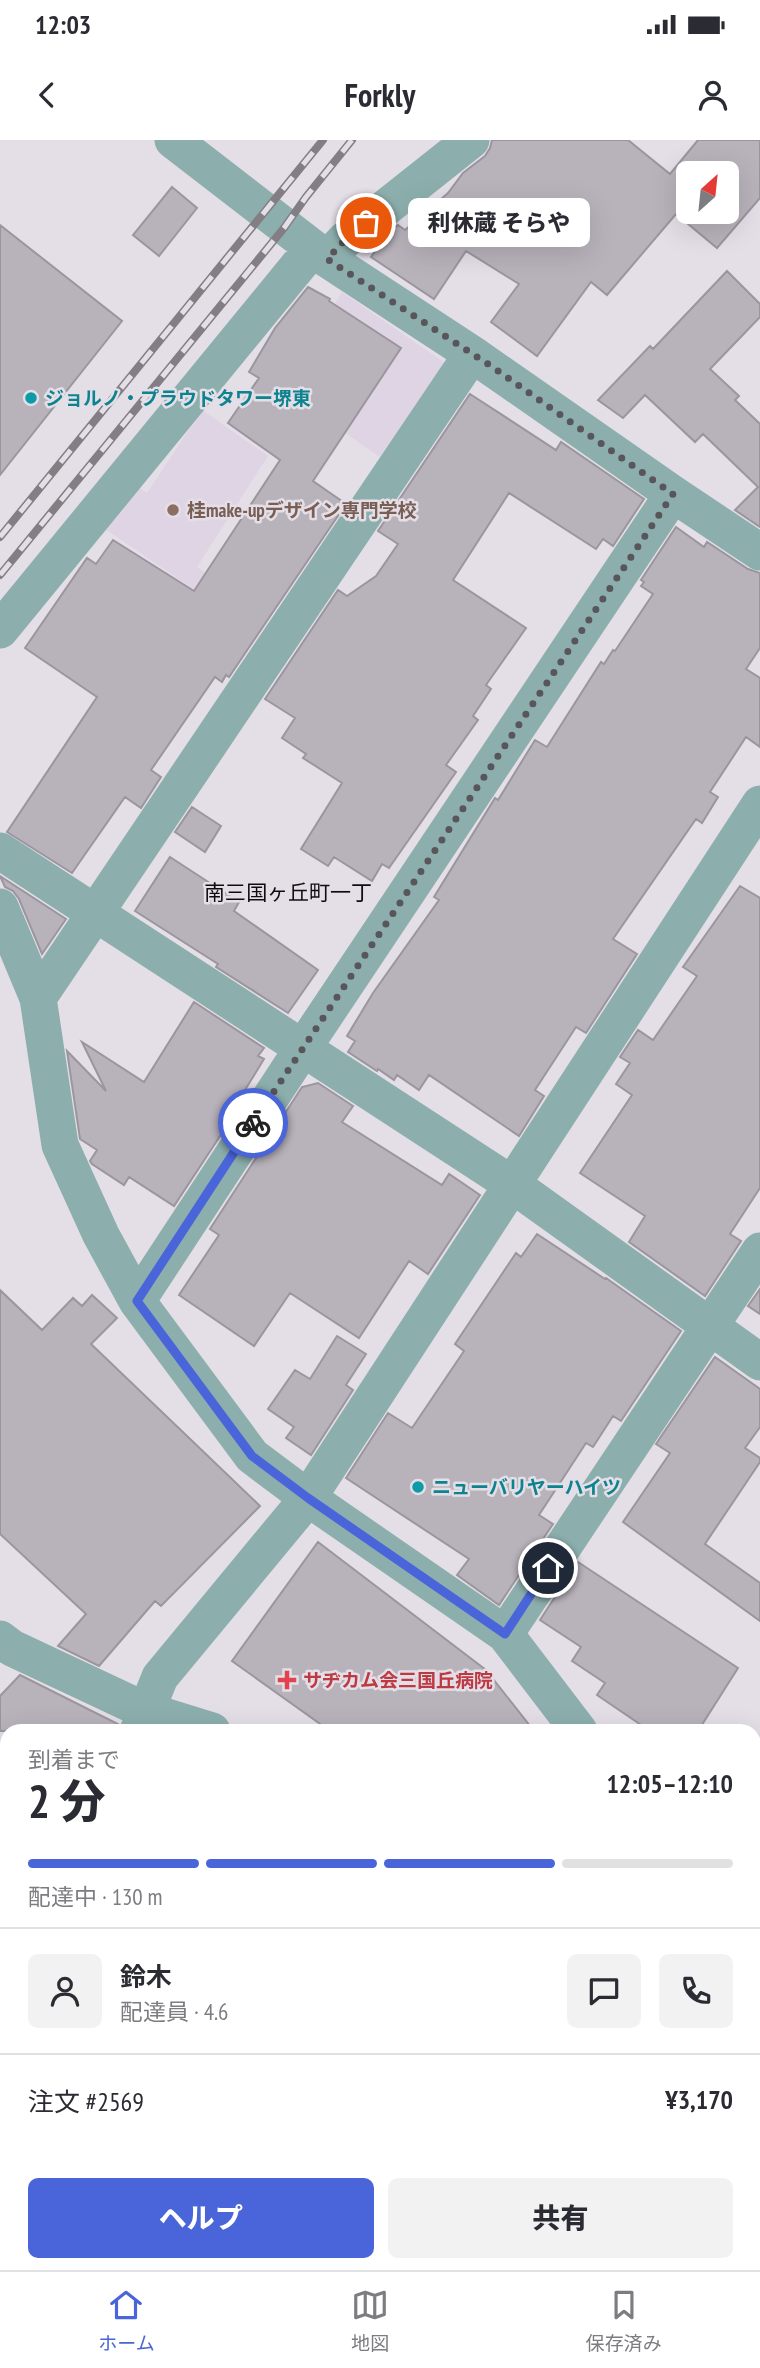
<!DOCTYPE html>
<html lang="ja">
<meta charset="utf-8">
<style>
:root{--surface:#fff;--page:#f2f2f3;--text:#2b2b33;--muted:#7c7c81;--line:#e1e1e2;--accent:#4965d9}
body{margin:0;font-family:"PT Sans Narrow","Noto Sans JP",sans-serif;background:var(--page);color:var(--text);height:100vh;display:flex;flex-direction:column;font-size:26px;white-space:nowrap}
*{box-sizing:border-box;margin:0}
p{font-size:23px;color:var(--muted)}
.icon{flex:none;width:38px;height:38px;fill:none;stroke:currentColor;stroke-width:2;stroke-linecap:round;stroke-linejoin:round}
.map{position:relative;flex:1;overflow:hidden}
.sheet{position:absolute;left:0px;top:1584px;width:761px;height:548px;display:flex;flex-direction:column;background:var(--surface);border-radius:21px 21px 0 0;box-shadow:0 7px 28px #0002}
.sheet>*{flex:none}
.needle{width:46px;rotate:27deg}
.fabs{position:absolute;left:676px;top:21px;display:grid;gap:14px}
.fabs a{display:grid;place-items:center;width:63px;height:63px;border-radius:10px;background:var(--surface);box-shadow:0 7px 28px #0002;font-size:35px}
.pin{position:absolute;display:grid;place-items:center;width:60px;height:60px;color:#fff;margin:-30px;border:4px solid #fff;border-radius:50%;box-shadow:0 2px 7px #0007}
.courier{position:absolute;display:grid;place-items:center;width:70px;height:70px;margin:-35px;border:5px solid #4965d9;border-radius:50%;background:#fff;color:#222;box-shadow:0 2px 9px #0007}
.bubble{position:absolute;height:49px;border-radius:10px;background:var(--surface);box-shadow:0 7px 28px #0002;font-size:23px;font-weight:800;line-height:49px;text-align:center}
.summary em{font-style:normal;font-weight:800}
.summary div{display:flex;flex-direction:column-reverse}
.summary{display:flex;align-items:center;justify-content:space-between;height:119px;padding:0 28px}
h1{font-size:46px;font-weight:800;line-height:52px}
.bar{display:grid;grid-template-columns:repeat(4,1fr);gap:10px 7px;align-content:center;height:84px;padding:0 28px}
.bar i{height:9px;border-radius:5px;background:var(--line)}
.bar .selected{background:var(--accent)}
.bar p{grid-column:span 4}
.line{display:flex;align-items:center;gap:18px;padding:0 28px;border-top:2px solid var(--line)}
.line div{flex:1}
.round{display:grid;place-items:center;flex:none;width:74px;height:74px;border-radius:10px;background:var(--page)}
.action{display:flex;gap:14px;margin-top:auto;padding:14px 28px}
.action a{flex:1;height:80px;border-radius:10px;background:var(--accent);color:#fff;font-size:28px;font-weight:800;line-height:80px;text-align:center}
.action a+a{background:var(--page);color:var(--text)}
.status{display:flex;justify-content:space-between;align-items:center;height:49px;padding:0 35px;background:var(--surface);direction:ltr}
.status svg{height:19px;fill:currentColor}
header{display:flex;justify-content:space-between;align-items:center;height:91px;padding:0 28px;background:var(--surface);font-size:32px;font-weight:800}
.dock{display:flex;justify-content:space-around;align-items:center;height:98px;border-top:2px solid var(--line);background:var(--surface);font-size:19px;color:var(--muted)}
.dock a{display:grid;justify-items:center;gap:4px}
.dock .selected{color:var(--accent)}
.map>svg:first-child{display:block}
.built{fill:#dfd4e4}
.green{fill:#bcc283}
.building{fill:#b8b2bb;stroke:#9b969e;stroke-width:2;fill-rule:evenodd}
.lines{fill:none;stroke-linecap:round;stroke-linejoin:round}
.street{stroke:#8cafad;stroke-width:37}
.rail-casing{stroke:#827e84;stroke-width:8}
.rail{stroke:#e4dee7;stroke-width:5;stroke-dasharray:16;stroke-linecap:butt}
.done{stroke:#59565b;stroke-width:7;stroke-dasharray:0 12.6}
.route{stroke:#4965d9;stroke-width:9}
.culture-dot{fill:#0f9aa8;stroke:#e4dee7;stroke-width:2.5}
.education-dot{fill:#8d6e63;stroke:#e4dee7;stroke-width:2.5}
.health-dot{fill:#e0444e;stroke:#e4dee7;stroke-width:2.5}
.labels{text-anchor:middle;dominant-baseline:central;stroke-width:5;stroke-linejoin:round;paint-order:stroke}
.culture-label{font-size:19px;font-weight:bold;fill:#0d838f;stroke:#e4dee7;text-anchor:start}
.education-label{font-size:19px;font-weight:bold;fill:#785e54;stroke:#e4dee7;text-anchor:start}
.health-label{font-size:19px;font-weight:bold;fill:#be3a42;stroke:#e4dee7;text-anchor:start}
.neighbourhood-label{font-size:21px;fill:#0e0c0f;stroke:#e4dee7}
</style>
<div class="status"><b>12:03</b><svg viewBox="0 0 49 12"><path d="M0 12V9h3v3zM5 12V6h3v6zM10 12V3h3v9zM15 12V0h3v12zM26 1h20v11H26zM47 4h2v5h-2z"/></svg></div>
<header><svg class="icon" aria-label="back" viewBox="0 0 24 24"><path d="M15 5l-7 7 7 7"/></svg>Forkly<svg class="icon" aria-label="person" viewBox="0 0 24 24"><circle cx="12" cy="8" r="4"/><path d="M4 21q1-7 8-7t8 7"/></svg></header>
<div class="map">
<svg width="760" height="2130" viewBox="0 0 760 2130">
<rect width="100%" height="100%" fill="#e4dee7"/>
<path class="built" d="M 342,152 L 445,223 L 380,317 L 284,251 Z
M 202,270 L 268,316 L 197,427 L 222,445 L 211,461 L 102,387 L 132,343 L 147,353 Z"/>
<path class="green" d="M 754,1836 L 760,1837 L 760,2130 L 594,2130 L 590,2125 L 754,2124 Z"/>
<path class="building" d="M 492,0 L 628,0 L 670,34 L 698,0 L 760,0 L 760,58 L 717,108 L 676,74 L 607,155 L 591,142 L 537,216 L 491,182 L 519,144 L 466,111 L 434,159 L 371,117 L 389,92 L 398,85 L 405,90 L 448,53 L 463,33 L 485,16 L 490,8 ZM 688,33 L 726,33 L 726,72 L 688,72 Z
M 172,47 L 197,68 L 159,116 L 133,95 Z
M 0,85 L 122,181 L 0,335 Z
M 727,131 L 760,164 L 760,177 L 710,229 L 739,256 L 735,260 L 760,284 L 760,387 L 735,370 L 758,347 L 703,294 L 695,302 L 645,255 L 623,278 L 598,260 L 650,206 L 653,209 Z
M 308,147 L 330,159 L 329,161 L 401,208 L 313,341 L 346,364 L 229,537 L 226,535 L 222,542 L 215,537 L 151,630 L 161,637 L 141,668 L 125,657 L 72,733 L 7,692 L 97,557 L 25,508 L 87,418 L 96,424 L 113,400 L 194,451 L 280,320 L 228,283 L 259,238 L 249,232 L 275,188 Z
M 470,254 L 556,310 L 561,302 L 644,359 L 613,406 L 603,399 L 596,409 L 509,353 L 453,440 L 526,488 L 486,545 L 491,549 L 473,576 L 478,580 L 446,625 L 456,632 L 389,728 L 382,724 L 372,741 L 334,717 L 328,726 L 301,709 L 342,643 L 303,618 L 306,614 L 282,598 L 295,578 L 265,559 L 338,450 L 347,456 L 376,436 L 398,404 L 378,391 Z
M 676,387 L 704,407 L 707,402 L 748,429 L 760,433 L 760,508 L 746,529 L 760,538 L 760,607 L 746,597 L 710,652 L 718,657 L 702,683 L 696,679 L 613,799 L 637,814 L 586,893 L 576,887 L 535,950 L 544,956 L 519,996 L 429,935 L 419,950 L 397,935 L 394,940 L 378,929 L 377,931 L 348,912 L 355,901 L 347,896 L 373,853 L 439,760 L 434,757 L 495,658 L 498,660 L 535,600 L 547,607 L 601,522 L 604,524 L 613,510 L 615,511 L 653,454 L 641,446 L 644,442 L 641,440 Z
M 192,667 L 221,686 L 205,712 L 175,692 Z
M 170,717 L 239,762 L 234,771 L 318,830 L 288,873 L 216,827 L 218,824 L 135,771 Z
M 0,736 L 66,779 L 42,814 L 19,759 L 13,751 L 5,747 Z
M 740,746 L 760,758 L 760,1048 L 730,1094 L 741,1101 L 705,1156 L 629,1102 L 645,1076 L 580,1033 L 632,955 L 616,944 L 630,923 L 620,917 L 638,890 L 653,900 L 697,836 L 683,827 Z
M 194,862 L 264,908 L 258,916 L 264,919 L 237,963 L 243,961 L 174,1066 L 129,1037 L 124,1045 L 92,1024 L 90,1021 L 97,1010 L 80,999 L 67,911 L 106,951 L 82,902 L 144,942 Z
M 318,943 L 353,966 L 342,982 L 442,1045 L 449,1034 L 480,1055 L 428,1134 L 409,1121 L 359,1198 L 290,1153 L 254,1206 L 179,1155 L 219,1095 L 210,1089 L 302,947 Z
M 537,1094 L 605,1139 L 606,1138 L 681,1191 L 621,1281 L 613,1276 L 593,1307 L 586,1303 L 539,1375 L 553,1384 L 499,1465 L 457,1435 L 469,1419 L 346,1338 L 388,1273 L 412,1288 L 464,1211 L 455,1204 L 516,1113 L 521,1117 Z
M 760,1149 L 760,1174 L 748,1166 Z
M 0,1150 L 42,1190 L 73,1158 L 82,1166 L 92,1155 L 117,1178 L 91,1204 L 260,1366 L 161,1466 L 155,1461 L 99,1526 L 58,1506 L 86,1474 L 0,1394 Z
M 337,1196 L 366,1214 L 346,1245 L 353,1250 L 311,1315 L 286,1298 L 294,1287 L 268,1269 L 295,1230 L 310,1239 Z
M 715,1217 L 760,1249 L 760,1287 L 745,1308 L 760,1318 L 760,1322 L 705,1404 L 760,1443 L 760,1481 L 623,1382 L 670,1313 L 656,1304 Z
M 318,1402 L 486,1530 L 534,1591 L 330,1591 L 232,1521 Z
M 578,1422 L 738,1528 L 698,1591 L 650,1591 L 597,1555 L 605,1543 L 572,1521 L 581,1507 L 540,1480 Z
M 20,1535 L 118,1584 L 117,1591 L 0,1591 L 0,1556 Z"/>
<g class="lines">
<path class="street" d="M 173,0 L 327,119 L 472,214 L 673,354 L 760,412
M 327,119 L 345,100 L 471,0
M 0,490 L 312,109
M 0,711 L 513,1045 L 760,1222
M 0,767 L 38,858 L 60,1005 L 101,1095 L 137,1161 L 252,1316 L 308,1358 L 505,1494 L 579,1591
M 38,858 L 472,214
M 137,1161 L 303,908 L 673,354
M 505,1494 L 760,1111
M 0,1499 L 12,1508 L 144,1570 L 212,1591
M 138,1591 L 160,1537 L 308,1358 L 760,664
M 754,1684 L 760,1678
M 0,1735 L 7,1742
M 0,1790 L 7,1783
M 754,1808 L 760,1811
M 0,1908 L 7,1914
M 0,2052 L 7,2044
M 354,2124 L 358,2130
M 573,2124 L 576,2130
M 0,2128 L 2,2130
M 419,2130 L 424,2124"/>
<g class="rail-casing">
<path id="rail" d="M 0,397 L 323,0
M 0,435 L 284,88 L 306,57 L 352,0"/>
</g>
<use href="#rail" class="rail"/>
</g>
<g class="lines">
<path class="done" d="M 253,983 L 673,354 L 494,228 L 327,119 L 345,100 L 366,83"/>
<path class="route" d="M 253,983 L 137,1161 L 252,1316 L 308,1358 L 505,1494 L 548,1428"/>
</g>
<g class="culture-dot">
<circle cx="31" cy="258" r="7"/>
<circle cx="418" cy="1347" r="7"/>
</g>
<circle class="education-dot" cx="173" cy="370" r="7"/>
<path class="health-dot" d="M283.5 1529.5h7v7h7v7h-7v7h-7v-7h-7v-7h7z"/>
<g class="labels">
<g class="culture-label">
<text x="45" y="258">ジョルノ・プラウドタワー堺東</text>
<text x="432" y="1347">ニューバリヤーハイツ</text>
</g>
<g class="education-label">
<text x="187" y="370">桂make-upデザイン専門学校</text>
</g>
<g class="health-label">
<text x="303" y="1540">サヂカム会三国丘病院</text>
</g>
<g class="neighbourhood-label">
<text x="288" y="752">南三国ヶ丘町一丁</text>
</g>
</g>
</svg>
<div class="fabs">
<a><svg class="needle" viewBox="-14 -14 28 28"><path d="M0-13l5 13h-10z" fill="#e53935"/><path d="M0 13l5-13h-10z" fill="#7c7c81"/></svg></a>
</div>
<div class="pin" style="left:366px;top:83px;background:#ea580c"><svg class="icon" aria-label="bag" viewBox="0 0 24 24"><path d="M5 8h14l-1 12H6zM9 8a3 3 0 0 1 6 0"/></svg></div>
<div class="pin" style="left:548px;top:1428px;background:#1f2937"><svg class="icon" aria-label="home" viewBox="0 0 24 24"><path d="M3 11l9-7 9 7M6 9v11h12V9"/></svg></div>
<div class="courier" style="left:253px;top:983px"><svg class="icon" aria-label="bike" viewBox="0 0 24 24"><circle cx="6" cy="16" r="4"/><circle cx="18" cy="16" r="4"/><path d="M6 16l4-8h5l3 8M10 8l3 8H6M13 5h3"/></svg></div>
<div class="bubble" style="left:408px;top:58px;width:182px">利休蔵 そらや</div>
<section class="sheet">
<div class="summary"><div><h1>2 分</h1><p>到着まで</p></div><em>12:05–12:10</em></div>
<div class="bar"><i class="selected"></i><i class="selected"></i><i class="selected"></i><i></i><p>配達中 · 130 m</p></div>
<div class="line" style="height:126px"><a class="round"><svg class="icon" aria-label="person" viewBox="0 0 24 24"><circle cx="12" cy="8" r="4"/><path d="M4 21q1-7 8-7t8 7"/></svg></a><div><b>鈴木</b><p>配達員 · 4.6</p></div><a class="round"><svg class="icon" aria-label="chat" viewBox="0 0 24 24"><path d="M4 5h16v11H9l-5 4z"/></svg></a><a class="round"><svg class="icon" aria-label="phone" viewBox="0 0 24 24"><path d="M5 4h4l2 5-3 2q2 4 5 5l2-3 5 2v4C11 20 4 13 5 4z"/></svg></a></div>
<div class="line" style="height:91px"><div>注文 #2569</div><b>¥3,170</b></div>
<div class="action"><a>ヘルプ</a><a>共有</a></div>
</section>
</div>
<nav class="dock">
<a class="selected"><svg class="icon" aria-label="home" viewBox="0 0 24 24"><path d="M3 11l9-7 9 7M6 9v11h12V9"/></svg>ホーム</a>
<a><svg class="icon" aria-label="map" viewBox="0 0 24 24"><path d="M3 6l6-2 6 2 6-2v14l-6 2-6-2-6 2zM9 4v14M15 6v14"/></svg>地図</a>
<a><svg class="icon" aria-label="saved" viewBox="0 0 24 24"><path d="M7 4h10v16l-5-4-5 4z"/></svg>保存済み</a>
</nav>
